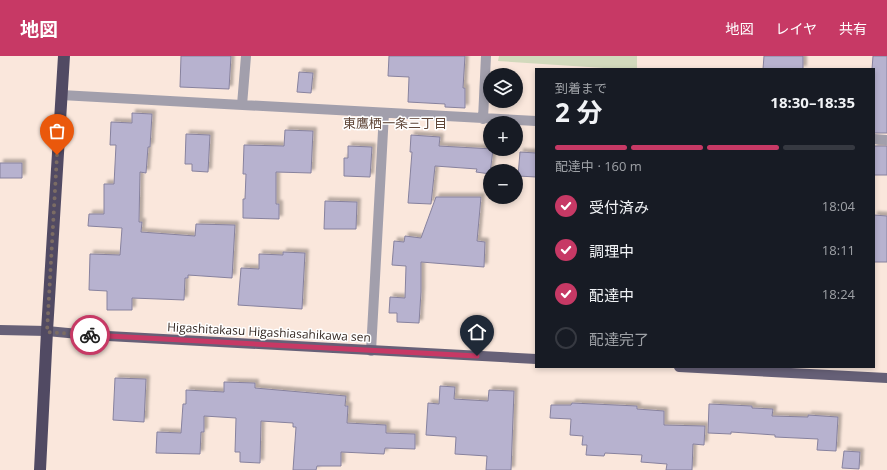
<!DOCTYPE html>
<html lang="ja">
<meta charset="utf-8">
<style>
:root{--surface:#171b24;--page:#242831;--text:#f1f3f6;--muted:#9ea1a6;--line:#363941;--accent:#c73965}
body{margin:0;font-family:"Open Sans","Noto Sans JP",sans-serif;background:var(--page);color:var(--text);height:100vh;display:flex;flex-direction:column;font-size:15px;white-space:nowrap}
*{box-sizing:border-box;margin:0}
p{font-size:13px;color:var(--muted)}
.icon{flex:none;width:22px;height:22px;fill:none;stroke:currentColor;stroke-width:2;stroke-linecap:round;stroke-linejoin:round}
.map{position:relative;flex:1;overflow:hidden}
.side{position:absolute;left:535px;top:12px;width:340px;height:300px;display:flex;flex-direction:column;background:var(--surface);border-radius:0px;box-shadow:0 2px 6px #0003}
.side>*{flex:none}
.tools{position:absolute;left:483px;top:12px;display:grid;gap:8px}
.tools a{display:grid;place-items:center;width:40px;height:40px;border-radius:50%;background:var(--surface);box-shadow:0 2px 6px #0003;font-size:20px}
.pin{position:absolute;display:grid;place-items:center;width:34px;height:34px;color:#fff;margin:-41px -17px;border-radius:50% 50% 50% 0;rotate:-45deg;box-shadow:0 0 4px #0007}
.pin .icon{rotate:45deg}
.courier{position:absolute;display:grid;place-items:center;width:40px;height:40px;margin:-20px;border:3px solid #c73965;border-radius:50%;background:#fff;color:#222;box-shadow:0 1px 5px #0007}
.head em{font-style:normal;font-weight:700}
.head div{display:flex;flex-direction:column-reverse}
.head{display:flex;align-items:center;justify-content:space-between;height:68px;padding:0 20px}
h1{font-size:26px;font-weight:700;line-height:30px}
.bar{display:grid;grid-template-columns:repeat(4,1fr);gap:6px 4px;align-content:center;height:48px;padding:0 20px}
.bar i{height:5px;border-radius:3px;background:var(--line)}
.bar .selected{background:var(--accent)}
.bar p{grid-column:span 4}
ol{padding:0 20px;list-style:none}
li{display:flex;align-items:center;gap:12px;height:44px}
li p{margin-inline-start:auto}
li .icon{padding:4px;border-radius:50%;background:var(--accent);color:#fff;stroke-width:4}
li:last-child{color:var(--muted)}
li i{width:22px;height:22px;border:2px solid var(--line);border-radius:50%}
header{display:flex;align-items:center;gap:24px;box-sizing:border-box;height:56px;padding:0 20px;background:var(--accent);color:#fff}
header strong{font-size:19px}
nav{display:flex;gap:22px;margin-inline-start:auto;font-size:14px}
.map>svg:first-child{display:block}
.green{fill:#d2d9bc}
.building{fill:#b7b2cf;stroke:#87829e;filter:url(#shadow)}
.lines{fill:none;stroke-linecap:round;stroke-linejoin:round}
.minor{stroke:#a29fac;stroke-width:10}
.major{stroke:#666077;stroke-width:10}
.highway{stroke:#514a63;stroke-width:12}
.done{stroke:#7b6c64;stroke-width:4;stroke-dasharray:0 7.2}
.route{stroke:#c73965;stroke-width:5}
.labels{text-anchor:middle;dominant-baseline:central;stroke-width:3;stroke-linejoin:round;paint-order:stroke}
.street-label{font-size:12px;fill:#362923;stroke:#fff}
.neighbourhood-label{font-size:13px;fill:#5f4537;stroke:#fff}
</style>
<header>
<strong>地図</strong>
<nav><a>地図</a><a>レイヤ</a><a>共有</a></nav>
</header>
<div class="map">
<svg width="887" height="414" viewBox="0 0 887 414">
<defs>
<filter id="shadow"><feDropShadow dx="3.5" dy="-3.5" stdDeviation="1" flood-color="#0004"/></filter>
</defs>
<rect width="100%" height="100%" fill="#fae7dc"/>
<path class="green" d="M 499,0 L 637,0 L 637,13 L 619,13 L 498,5 Z"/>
<path class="building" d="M 181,0 L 231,0 L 229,33 L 180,31 Z
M 389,0 L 465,0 L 463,32 L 465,32 L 465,52 L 445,51 L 445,48 L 408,46 L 409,21 L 388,20 Z
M 764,0 L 803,0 L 803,13 L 763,13 Z
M 873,0 L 887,0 L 887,77 L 874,77 L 874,13 L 872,13 Z
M 299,16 L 313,17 L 311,37 L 297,36 Z
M 132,57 L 152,58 L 150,91 L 148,91 L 146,117 L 140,116 L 139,166 L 142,166 L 141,176 L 195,180 L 196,168 L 235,169 L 232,222 L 188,219 L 188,222 L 185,222 L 184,244 L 132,242 L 132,254 L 107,254 L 107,235 L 89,234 L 90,198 L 120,199 L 122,172 L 88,170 L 89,158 L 104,158 L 104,128 L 114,128 L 116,89 L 110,89 L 111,66 L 132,67 Z
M 285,74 L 313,75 L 311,117 L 276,116 L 276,148 L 279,148 L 279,163 L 243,162 L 243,143 L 245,143 L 246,118 L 243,118 L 244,89 L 284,90 Z
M 186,78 L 210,79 L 208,116 L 192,115 L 192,108 L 185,108 Z
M 411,79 L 440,81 L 439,90 L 493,93 L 490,118 L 476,116 L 477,113 L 435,110 L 431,148 L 408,147 L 412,96 L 410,96 Z
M 348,90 L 372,91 L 370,121 L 344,120 L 344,102 L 348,102 Z
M 874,90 L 887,90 L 887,119 L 874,119 Z
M 520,96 L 536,97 L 536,121 L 518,120 Z
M 0,107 L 22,107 L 22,122 L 0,122 Z
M 436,141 L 481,141 L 477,185 L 485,186 L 484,211 L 421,206 L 421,236 L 419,267 L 397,266 L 397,257 L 389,257 L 390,241 L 405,242 L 406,210 L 392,209 L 394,185 L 404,186 L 405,180 L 421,182 Z
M 325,145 L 357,146 L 356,173 L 324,173 Z
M 874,159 L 887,160 L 887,206 L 874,206 Z
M 283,196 L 305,197 L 302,253 L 238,249 L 241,212 L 259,213 L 259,198 L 283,199 Z
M 115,322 L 146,323 L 144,366 L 113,364 Z
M 224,326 L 255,327 L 255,332 L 346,340 L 345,350 L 348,350 L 347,367 L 386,369 L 386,377 L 415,378 L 415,393 L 385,392 L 384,398 L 341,396 L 341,410 L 317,410 L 316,414 L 293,414 L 296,371 L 293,371 L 293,367 L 261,365 L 260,407 L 240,406 L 240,396 L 235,396 L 236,362 L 204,360 L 204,376 L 201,376 L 200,398 L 156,397 L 157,376 L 181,377 L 183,348 L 186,348 L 186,334 L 224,336 Z
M 440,330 L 455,331 L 454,343 L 488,345 L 489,334 L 514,335 L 511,414 L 486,414 L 487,400 L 455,398 L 456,381 L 426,379 L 428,347 L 439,348 Z
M 572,347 L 637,350 L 637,353 L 664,355 L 664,369 L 705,370 L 704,389 L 693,388 L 692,414 L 666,414 L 667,408 L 641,406 L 642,399 L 605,397 L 604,400 L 586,399 L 587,389 L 582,389 L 583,380 L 570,379 L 571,363 L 550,362 L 551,349 L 571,349 Z
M 709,348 L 752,350 L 752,352 L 773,353 L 772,360 L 808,361 L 808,359 L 838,361 L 836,395 L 817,394 L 818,383 L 775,381 L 775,379 L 731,376 L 731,378 L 708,377 Z
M 844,395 L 860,396 L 859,413 L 842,412 Z"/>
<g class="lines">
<path class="minor" d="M 61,39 L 536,65
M 242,49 L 246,0
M 483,63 L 486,0
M 874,83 L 887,84
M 371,295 L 384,57"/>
<path class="major" d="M 0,274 L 47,275 L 89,279 L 536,303
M 679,311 L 887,322"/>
<path class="highway" d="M 40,414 L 47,275 L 64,0"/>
</g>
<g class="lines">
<path class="done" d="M 57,99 L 47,276 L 90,279"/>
<path class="route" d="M 90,279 L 477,300"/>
</g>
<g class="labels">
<g class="street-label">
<text transform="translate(269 276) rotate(3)">Higashitakasu Higashiasahikawa sen</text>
</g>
<g class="neighbourhood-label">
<text x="395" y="67">東鷹栖一条三丁目</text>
</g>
</g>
</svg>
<div class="tools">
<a><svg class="icon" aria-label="layers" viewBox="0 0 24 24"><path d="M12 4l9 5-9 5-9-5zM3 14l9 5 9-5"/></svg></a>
<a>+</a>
<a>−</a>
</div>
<div class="pin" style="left:57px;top:99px;background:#ea580c"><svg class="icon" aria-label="bag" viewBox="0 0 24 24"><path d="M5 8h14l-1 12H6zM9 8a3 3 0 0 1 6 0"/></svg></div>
<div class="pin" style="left:477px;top:300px;background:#1f2937"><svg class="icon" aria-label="home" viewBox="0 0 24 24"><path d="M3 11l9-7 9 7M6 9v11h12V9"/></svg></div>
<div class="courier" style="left:90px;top:279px"><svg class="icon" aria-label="bike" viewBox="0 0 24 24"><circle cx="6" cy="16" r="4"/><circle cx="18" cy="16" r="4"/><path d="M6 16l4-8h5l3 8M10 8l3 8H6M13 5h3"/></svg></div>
<section class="side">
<div class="head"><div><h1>2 分</h1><p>到着まで</p></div><em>18:30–18:35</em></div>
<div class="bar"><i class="selected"></i><i class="selected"></i><i class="selected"></i><i></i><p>配達中 · 160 m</p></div>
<ol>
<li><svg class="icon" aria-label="check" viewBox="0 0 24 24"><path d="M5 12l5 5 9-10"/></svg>受付済み<p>18:04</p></li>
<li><svg class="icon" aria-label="check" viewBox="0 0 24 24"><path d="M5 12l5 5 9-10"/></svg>調理中<p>18:11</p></li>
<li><svg class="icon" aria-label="check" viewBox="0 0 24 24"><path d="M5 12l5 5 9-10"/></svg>配達中<p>18:24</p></li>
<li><i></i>配達完了</li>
</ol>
</section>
</div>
